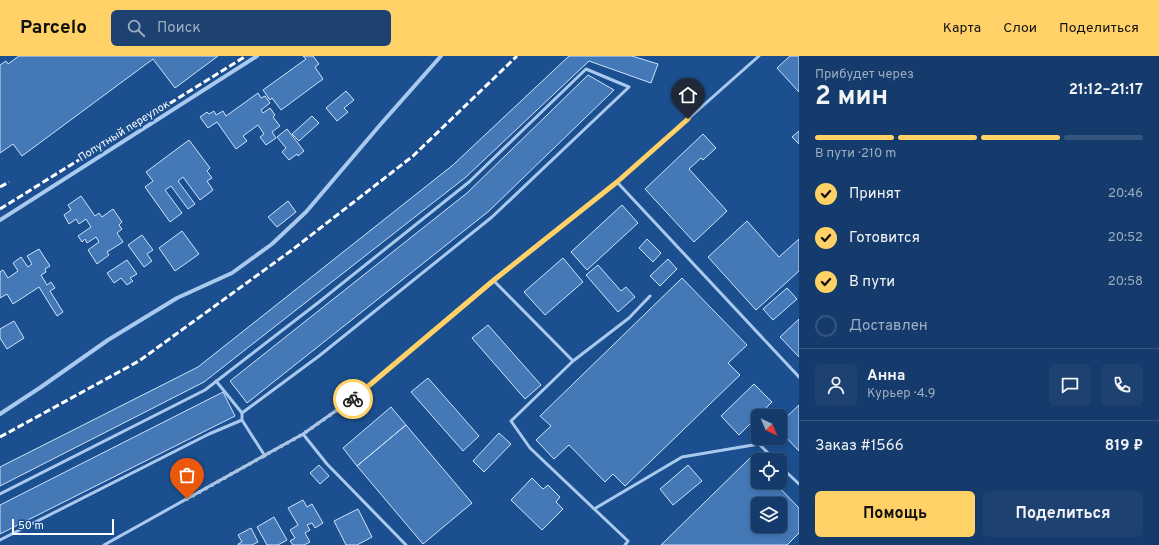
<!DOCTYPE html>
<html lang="ru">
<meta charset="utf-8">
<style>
:root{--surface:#143b6b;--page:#1d4271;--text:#f1f3f6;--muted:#9dadc1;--line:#33557e;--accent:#ffd166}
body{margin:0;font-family:Overpass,sans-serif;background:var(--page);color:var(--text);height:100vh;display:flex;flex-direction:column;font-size:15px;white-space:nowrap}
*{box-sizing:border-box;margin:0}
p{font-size:13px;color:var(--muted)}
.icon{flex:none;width:22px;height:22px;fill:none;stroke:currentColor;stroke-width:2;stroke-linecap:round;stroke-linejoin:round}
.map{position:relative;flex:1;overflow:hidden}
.drawer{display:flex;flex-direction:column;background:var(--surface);width:360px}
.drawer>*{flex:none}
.needle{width:26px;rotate:136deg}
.tools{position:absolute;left:751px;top:353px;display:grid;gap:8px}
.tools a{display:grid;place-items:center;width:36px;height:36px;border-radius:6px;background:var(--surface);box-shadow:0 2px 6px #0003,0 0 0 1px var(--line);font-size:20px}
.scale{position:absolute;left:12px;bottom:10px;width:102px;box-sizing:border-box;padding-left:4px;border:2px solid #fff;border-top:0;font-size:11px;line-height:14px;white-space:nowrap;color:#fff;-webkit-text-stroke:3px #1b4f8f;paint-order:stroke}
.pin{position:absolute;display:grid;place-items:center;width:34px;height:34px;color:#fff;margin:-41px -17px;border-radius:50% 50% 50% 0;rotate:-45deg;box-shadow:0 0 4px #0007}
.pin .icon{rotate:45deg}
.courier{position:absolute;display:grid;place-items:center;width:40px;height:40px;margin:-20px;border:3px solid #ffd166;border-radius:50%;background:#fff;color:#222;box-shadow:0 1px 5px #0007}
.summary em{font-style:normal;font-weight:700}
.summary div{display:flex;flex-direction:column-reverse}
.summary{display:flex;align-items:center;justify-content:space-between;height:68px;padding:0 16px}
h1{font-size:26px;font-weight:700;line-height:30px}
.bar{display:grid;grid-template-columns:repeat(4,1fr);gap:6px 4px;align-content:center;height:48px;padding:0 16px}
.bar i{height:5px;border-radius:3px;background:var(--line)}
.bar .selected{background:var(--accent)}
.bar p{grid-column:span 4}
.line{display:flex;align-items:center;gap:10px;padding:0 16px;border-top:1px solid var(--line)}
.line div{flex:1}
.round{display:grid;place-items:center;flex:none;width:42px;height:42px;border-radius:6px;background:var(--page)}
ol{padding:0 16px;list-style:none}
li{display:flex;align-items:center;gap:12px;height:44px}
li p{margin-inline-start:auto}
li .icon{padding:4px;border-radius:50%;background:var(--accent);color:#111;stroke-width:4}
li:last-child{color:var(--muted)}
li i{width:22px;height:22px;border:2px solid var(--line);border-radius:50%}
.action{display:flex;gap:8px;margin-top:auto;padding:8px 16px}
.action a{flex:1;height:46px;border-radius:6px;background:var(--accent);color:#111;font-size:16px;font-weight:700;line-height:46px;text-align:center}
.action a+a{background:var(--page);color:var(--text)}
header{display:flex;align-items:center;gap:24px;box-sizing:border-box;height:56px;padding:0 20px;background:var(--accent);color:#111}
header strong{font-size:19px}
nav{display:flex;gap:22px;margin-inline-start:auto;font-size:14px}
.search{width:280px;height:36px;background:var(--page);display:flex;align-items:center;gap:10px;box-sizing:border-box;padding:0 14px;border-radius:6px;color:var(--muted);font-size:15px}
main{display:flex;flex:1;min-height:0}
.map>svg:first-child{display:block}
.building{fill:#4478b7;stroke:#cfe3fa;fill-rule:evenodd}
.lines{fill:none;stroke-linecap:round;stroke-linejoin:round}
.service{stroke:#a9c9ee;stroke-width:3}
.minor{stroke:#a9c9ee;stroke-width:4}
.rail{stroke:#fff;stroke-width:3;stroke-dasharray:7 3;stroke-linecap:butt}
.done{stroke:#afc1d8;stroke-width:4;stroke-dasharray:0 7.2}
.route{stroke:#ffd166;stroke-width:5}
.labels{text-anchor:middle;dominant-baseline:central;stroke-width:4;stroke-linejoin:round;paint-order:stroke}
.street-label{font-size:11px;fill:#fff;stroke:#1b4f8f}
</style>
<header>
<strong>Parcelo</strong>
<div class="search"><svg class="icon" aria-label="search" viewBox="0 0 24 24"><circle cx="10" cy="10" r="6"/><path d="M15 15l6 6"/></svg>Поиск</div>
<nav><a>Карта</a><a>Слои</a><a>Поделиться</a></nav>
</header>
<main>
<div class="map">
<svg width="799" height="489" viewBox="0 0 799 489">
<rect width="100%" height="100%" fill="#1b4f8f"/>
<path class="building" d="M 19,0 L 218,0 L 175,32 L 153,3 L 22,100 L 13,88 L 0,97 L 0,9 L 6,5 L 8,8 Z
M 303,0 L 313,0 L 319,8 L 315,11 L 323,23 L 281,54 L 272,42 L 270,44 L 263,34 L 306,3 Z
M 569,0 L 632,0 L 658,8 L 651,27 L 589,5 L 466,121 L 204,326 L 0,430 L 0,411 L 198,311 L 453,109 Z
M 790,0 L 799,0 L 799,36 L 777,12 Z
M 588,19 L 614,34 L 489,155 L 247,347 L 230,325 L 467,137 Z
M 346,35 L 354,44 L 344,52 L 348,56 L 337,65 L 326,52 Z
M 258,37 L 261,42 L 265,40 L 270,47 L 261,54 L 263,57 L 270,52 L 275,59 L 273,61 L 280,70 L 272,76 L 276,82 L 266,89 L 260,81 L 264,78 L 258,69 L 243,80 L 247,85 L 236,93 L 217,66 L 208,72 L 200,61 L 207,56 L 209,58 L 214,55 L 216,59 L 223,55 L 226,60 Z
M 312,60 L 319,67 L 299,85 L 292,78 Z
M 287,73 L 304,95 L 298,100 L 297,98 L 289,104 L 282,96 L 286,92 L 277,81 Z
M 799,75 L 799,88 L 792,81 Z
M 703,78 L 716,92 L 703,104 L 701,102 L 689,113 L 727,155 L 694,186 L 645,133 Z
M 189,84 L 210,112 L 207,115 L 212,122 L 207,125 L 213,134 L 200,144 L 183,121 L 178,125 L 195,148 L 188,153 L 171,130 L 165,134 L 182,157 L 170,166 L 145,131 L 153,125 L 146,116 Z
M 81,140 L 95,160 L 99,157 L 102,161 L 113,153 L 122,166 L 119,169 L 122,173 L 117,177 L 123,186 L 107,196 L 109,199 L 97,208 L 88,194 L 99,186 L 96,181 L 87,187 L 85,183 L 82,186 L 78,180 L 91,171 L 86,163 L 79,168 L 76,163 L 69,168 L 64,159 L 71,154 L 68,149 Z
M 288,145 L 296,156 L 277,171 L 268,161 Z
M 622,149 L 638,167 L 587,214 L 571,196 Z
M 747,165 L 779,201 L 799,183 L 799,215 L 756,254 L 708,201 Z
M 182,175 L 199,198 L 175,215 L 159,192 Z
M 142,179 L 153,194 L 147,198 L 152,205 L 144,211 L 128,189 Z
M 647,183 L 661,197 L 653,206 L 639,192 Z
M 39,193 L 50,210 L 45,213 L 46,216 L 41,219 L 47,229 L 51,226 L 55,232 L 50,235 L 63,256 L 57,260 L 39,231 L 13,248 L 7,238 L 0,242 L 0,216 L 3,214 L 8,222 L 18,215 L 13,207 L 21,201 L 28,211 L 32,208 L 27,200 Z
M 563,202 L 583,226 L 545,259 L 524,236 Z
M 668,203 L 677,213 L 660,230 L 650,220 Z
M 127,204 L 137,218 L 130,222 L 133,225 L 127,229 L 121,222 L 114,227 L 107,217 Z
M 598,209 L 621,235 L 626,231 L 635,241 L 618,256 L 586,219 Z
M 682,222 L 747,289 L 728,307 L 740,319 L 625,430 L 613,418 L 605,426 L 569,389 L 554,403 L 536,384 L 551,370 L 540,360 Z
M 787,232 L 797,243 L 773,264 L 763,253 Z
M 799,263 L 799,301 L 780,281 Z
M 14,265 L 24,282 L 7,293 L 0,282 L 0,273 Z
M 488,269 L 541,329 L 525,343 L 472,282 Z
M 428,322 L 479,380 L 463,395 L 411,336 Z
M 754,328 L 772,346 L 739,379 L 721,360 Z
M 223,336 L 235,360 L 0,478 L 0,449 Z
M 799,349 L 799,395 L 780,375 L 780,367 Z
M 391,351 L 406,369 L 357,410 L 343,392 Z
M 406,369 L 472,447 L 423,488 L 357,410 Z
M 499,377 L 511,388 L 484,416 L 473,405 Z
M 750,402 L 758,410 L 758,426 L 774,426 L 799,452 L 799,477 L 787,489 L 661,489 ZM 758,448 L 780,448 L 780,470 L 758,470 Z
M 319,409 L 329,420 L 320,428 L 310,417 Z
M 688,409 L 702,425 L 673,449 L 660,433 Z
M 532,422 L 543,433 L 548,429 L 560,441 L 556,446 L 563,453 L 542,474 L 511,444 Z
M 303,444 L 307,451 L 312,448 L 323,467 L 315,472 L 312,467 L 307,469 L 310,474 L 305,477 L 310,486 L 304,489 L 293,489 L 290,485 L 295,482 L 290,474 L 298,469 L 288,452 Z
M 358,453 L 372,481 L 357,489 L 346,489 L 334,465 Z
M 274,461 L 287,484 L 278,489 L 267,489 L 257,471 Z
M 251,472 L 258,486 L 252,489 L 238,489 L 238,488 L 242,486 L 238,479 Z"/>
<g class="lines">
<path class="service" d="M 617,126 L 799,321
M 493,224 L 573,305 L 629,262 L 650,240
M 573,305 L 511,365 L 530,392 L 628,485 L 625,489
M 216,325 L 242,357 L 242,364 L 265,400
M 303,378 L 327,408 L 406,489
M 780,410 L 799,428
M 0,438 L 205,334 L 319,246 L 469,126 L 586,13 L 629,31 L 492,161 L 319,300 L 242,357
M 594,453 L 682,401 L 759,388 L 775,404
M 0,484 L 209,378 L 242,364
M 104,489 L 303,378 L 351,344 L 493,224 L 617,126 L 759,0"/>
<path class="minor" d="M 0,164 L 257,0
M 0,358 L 41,331 L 108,284 L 177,242 L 232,217 L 272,188 L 306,156 L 380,69 L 441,0"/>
<path class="rail" d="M 0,131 L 9,126
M 0,153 L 246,0
M 0,381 L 139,305 L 292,194 L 413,100 L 517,0"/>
</g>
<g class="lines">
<path class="done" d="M 187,443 L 303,378 L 353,343"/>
<path class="route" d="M 353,343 L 494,224 L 617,126 L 688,63"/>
</g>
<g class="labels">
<g class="street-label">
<text transform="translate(124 75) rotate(-32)">Попутный переулок</text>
</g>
</g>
</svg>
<div class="tools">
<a><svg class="needle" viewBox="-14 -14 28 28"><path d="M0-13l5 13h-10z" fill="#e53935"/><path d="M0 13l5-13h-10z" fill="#9dadc1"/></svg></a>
<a><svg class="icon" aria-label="locate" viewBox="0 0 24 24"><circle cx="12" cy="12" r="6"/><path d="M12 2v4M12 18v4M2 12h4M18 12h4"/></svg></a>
<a><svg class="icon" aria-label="layers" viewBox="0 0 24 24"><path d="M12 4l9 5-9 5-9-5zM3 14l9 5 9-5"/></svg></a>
</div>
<div class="scale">50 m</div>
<div class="pin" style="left:187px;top:443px;background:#ea580c"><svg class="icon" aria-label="bag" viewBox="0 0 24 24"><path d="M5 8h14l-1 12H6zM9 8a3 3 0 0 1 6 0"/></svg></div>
<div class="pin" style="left:688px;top:63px;background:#1f2937"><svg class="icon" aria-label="home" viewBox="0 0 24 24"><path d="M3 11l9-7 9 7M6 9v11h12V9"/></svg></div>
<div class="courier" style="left:353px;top:343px"><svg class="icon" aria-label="bike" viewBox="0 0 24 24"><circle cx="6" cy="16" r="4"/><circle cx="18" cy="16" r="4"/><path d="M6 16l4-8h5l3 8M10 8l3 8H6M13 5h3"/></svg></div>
</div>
<section class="drawer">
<div class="summary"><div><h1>2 мин</h1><p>Прибудет через</p></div><em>21:12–21:17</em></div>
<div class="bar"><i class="selected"></i><i class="selected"></i><i class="selected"></i><i></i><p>В пути · 210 m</p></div>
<ol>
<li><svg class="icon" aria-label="check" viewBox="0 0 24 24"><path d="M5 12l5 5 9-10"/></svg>Принят<p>20:46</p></li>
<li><svg class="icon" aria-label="check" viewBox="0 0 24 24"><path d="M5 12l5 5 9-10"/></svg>Готовится<p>20:52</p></li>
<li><svg class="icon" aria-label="check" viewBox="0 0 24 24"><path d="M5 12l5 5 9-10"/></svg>В пути<p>20:58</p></li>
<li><i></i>Доставлен</li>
</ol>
<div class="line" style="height:72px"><a class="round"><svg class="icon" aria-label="person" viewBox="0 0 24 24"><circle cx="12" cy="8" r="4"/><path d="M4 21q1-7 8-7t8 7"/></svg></a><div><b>Анна</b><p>Курьер · 4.9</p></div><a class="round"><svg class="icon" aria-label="chat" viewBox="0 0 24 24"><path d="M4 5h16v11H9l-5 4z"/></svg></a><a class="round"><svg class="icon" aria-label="phone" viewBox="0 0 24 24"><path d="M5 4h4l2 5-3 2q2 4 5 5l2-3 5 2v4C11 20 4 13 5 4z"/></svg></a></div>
<div class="line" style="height:52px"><div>Заказ #1566</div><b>819 ₽</b></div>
<div class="action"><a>Помощь</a><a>Поделиться</a></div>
</section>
</main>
